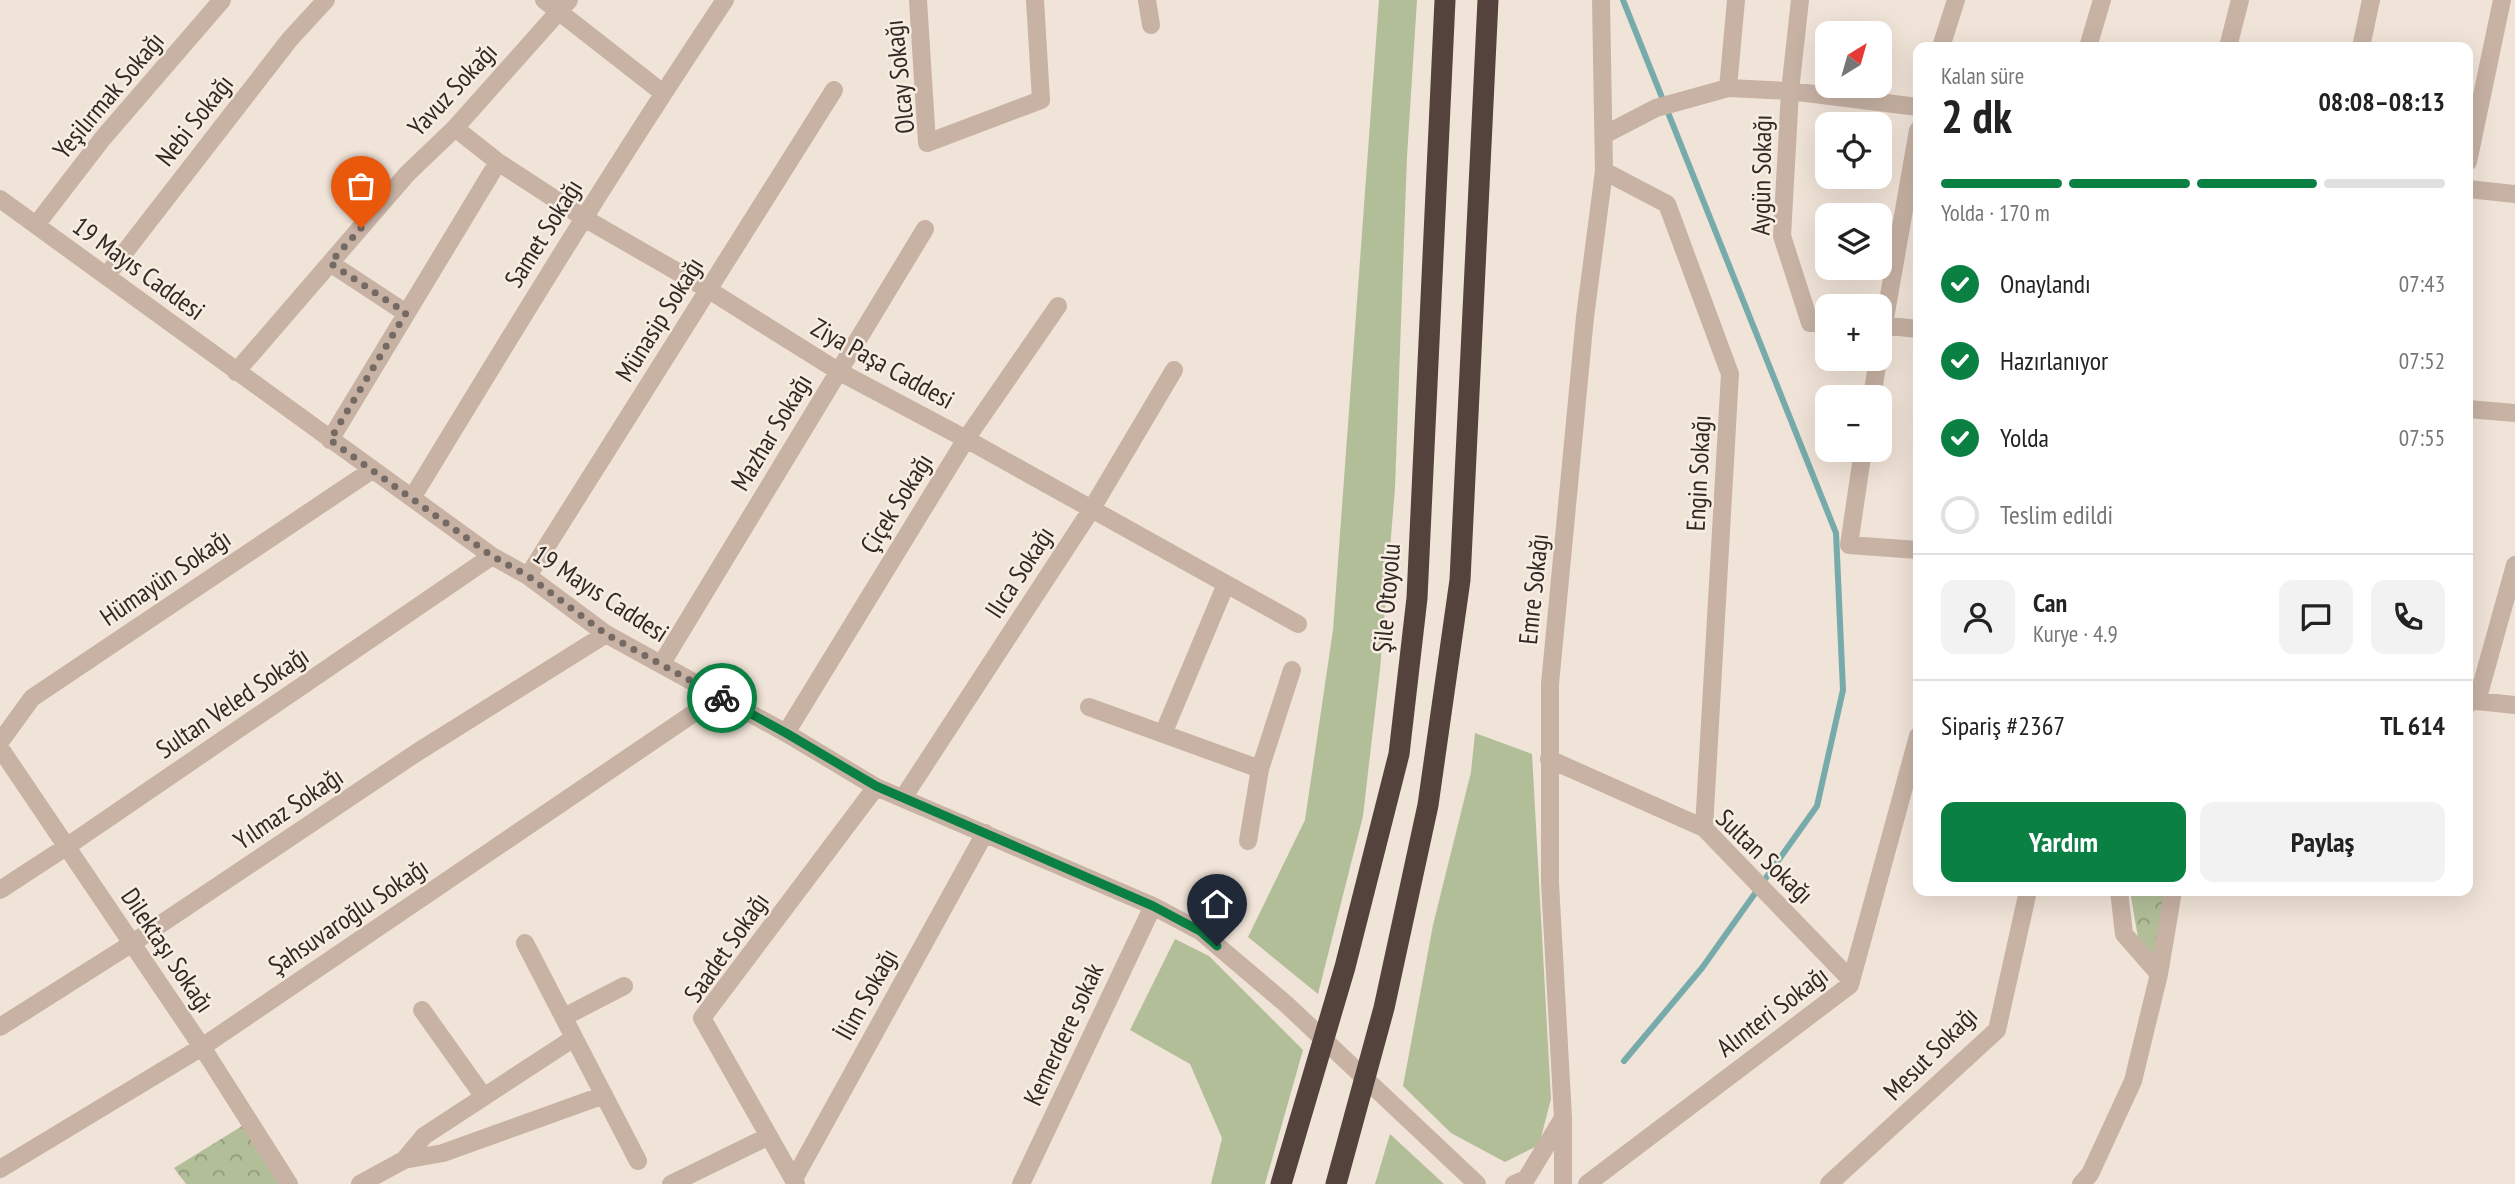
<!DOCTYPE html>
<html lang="tr">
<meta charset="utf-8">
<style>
:root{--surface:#fff;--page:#f2f2f2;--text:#222;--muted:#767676;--line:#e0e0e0;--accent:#0b8043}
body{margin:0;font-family:"PT Sans Narrow",sans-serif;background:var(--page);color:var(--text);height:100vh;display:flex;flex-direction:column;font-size:26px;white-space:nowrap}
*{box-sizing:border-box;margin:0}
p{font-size:23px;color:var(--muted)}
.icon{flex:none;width:38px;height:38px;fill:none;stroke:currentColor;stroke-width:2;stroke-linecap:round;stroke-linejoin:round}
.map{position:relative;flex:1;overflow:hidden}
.panel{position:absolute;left:1913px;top:42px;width:560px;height:854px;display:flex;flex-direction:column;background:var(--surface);border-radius:14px;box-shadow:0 7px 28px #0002}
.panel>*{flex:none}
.needle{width:46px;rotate:37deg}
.buttons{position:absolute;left:1815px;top:21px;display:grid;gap:14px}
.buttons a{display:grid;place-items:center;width:77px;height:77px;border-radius:14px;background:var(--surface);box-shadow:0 7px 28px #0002;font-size:35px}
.pin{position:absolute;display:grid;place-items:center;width:60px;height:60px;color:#fff;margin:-72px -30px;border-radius:50% 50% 50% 0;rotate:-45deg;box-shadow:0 0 7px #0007}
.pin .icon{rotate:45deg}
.courier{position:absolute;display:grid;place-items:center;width:70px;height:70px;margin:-35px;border:5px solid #0b8043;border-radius:50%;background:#fff;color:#222;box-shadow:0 2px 9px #0007}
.summary em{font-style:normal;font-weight:800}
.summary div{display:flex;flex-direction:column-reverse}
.summary{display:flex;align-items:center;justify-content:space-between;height:119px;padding:0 28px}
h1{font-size:46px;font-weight:800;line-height:52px}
.bar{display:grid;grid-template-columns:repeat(4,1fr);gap:10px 7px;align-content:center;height:84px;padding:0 28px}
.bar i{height:9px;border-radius:5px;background:var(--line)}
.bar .on{background:var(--accent)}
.bar p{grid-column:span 4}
.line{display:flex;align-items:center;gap:18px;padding:0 28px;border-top:2px solid var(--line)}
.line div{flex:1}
.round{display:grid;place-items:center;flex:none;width:74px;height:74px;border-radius:14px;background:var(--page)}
ol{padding:0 28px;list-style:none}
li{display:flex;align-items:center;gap:21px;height:77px}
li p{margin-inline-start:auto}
li .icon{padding:7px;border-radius:50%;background:var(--accent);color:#fff;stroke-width:4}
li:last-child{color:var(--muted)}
li i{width:38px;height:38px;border:4px solid var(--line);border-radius:50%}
.action{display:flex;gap:14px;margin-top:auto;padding:14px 28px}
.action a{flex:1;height:80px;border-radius:14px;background:var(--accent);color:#fff;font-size:28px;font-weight:800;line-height:80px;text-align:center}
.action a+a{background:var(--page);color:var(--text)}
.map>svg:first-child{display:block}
.green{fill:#b2be98}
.park{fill:url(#park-crowns)}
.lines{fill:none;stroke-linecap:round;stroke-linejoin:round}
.stream{stroke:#77abab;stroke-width:6}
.minor{stroke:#c7b2a4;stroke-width:18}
.highway{stroke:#53433c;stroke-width:21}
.done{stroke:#746a63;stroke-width:7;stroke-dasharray:0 12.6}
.route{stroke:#0b8043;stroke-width:9}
.labels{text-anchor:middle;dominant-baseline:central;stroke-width:5;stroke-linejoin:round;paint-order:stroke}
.street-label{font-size:26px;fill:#322925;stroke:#f8ede2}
</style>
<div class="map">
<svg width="2515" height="1184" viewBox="0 0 2515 1184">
<defs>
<pattern id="park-crowns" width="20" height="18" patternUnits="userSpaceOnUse" patternTransform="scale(1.75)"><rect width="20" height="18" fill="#b2be98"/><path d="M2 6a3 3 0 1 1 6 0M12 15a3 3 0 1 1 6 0" fill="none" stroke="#919a7c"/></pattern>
</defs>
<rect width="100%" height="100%" fill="#f0e3d7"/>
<path class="green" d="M 1379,0 L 1417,0 L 1407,156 L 1395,488 L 1380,669 L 1363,816 L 1318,994 L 1248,937 L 1305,820 L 1333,630 Z
M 1475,733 L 1532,754 L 1551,1099 L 1539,1145 L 1505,1162 L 1451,1133 L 1403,1086 L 1433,925 L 1471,772 Z
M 1175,939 L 1209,956 L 1303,1050 L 1265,1184 L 1211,1184 L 1222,1138 L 1190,1064 L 1130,1030 Z
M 1390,1134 L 1444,1184 L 1375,1184 Z"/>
<path class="park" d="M 2130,891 L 2168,891 L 2156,955 L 2141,955 Z
M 247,1123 L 288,1184 L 186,1184 L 174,1168 Z"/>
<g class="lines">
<path class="stream" d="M 1623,0 L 1836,533 L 1843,690 L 1817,806 L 1702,968 L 1624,1061"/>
<path class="minor" d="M 544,0 L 663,93
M 918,0 L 927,143 L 1041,100 L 1035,0
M 1147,0 L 1151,25
M 1800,0 L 1790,91 L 1782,236 L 1810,323 L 1827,323
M 1941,47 L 1956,0
M 2088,47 L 2102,0
M 2228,47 L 2240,0
M 2361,47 L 2371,0
M 1728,88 L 1736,0
M 455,128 L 498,162 L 584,218 L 709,290 L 838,371 L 966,439 L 1298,624
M 1604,135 L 1656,108 L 1728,88 L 1790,91 L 1918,107
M 2468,162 L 2502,0
M 1604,171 L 1667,204 L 1730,374 L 1704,828
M 2468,189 L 2515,194
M 0,199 L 492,556 L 528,576 L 606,634 L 786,733 L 876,787 L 1153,906 L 1200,931 L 1286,1004 L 1477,1184
M 36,225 L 103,138 L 222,0
M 330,263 L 406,313
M 107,275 L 290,39 L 326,0
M 1880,325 L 1918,329
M 1880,347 L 1918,130
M 236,372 L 407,174 L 455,128 L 569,0
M 1872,397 L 1878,359
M 2468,409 L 2515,413
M 330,440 L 498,162
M 1863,450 L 1849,545 L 1918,550
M 412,498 C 514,330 616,163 725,0
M 528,576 L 834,90
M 662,663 L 925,229
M 2477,701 L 2515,565
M 2468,703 L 2477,701 L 2515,705
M 1089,707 L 1260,769
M 786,733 L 966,439 L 1058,306
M 1163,734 L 1226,584
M 0,742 L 32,698 L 372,470
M 0,748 L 202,1047 L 289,1184
M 1549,759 L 1704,828 L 1851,980
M 903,798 L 1091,510 L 1174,370
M 1248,841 L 1260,769 L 1292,670
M 0,890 L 66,847 L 492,556
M 2119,891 L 2124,934 L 2159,974
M 525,943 L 638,1161
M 422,1010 L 484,1097
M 564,1017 L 624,986
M 0,1027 L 131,944 L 416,753 L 606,634
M 404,1160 L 424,1136 L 574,1038
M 0,1169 L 202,1047 L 719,696
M 794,1179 L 985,833
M 360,1184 L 404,1160 L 443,1153 L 604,1095
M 671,1184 L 769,1136
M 796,1184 L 702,1018 L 876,787
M 1021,1184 L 1153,906
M 1514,1184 L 1526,1179 L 1563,1118
M 1563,1184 L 1563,1118 L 1550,883 L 1550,684 L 1585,317 L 1604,171 L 1601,0
M 1587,1184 L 1850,985 L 1918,736
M 1829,1184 L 1997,1030 L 2028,891
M 2081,1184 L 2090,1174 L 2133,1081 L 2159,974 L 2173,891"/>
<path class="highway" d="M 1281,1184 L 1345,967 L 1399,754 L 1417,598 L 1445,0
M 1336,1184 L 1384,1008 L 1428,805 L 1460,580 L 1488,0"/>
</g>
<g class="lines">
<path class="done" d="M 361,228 L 330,263 L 406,313 L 330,440 L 492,556 L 528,576 L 606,634 L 722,698"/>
<path class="route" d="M 722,698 L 786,733 L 876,786 L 1153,906 L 1200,931 L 1217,946"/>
</g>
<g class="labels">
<g class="street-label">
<text transform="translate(899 77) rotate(-96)">Olcay Sokağı</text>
<text transform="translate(452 89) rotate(-47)">Yavuz Sokağı</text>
<text transform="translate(108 95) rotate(-50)">Yeşilırmak Sokağı</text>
<text transform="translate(194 120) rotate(-52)">Nebi Sokağı</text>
<text transform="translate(1761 175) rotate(-89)">Aygün Sokağı</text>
<text transform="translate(543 233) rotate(-58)">Samet Sokağı</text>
<text transform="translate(139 268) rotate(36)">19 Mayıs Caddesi</text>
<text transform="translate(659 319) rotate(-58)">Münasip Sokağı</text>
<text transform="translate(883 363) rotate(29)">Ziya Paşa Caddesi</text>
<text transform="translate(771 432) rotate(-59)">Mazhar Sokağı</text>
<text transform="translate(1698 473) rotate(-87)">Engin Sokağı</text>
<text transform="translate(896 503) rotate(-58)">Çiçek Sokağı</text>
<text transform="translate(1019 572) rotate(-57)">Ilıca Sokağı</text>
<text transform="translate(165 577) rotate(-34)">Hümayün Sokağı</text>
<text transform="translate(1533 589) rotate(-84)">Emre Sokağı</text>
<text transform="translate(601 593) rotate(33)">19 Mayıs Caddesi</text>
<text transform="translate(1386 598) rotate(-85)">Şile Otoyolu</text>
<text transform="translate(232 702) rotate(-34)">Sultan Veled Sokağı</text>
<text transform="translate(288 808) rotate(-34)">Yılmaz Sokağı</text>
<text transform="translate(1765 856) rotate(44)">Sultan Sokağı</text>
<text transform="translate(348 916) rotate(-34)">Şahsuvaroğlu Sokağı</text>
<text transform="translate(726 947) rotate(-55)">Saadet Sokağı</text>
<text transform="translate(168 950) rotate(56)">Dilektaşı Sokağı</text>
<text transform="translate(866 994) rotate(-61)">İlim Sokağı</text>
<text transform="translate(1772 1011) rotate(-37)">Alınteri Sokağı</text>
<text transform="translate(1063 1034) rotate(-65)">Kemerdere sokak</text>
<text transform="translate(1930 1053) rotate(-45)">Mesut Sokağı</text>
</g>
</g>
</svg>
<div class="buttons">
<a><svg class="needle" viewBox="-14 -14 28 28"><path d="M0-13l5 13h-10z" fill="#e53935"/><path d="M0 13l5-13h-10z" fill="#767676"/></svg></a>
<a><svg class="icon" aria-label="locate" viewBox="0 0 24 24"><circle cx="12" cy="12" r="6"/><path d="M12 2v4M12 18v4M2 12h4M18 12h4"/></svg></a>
<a><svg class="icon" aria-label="layers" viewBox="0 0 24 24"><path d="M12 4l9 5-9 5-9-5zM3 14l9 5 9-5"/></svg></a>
<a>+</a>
<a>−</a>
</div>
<div class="pin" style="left:361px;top:228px;background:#ea580c"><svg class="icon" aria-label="bag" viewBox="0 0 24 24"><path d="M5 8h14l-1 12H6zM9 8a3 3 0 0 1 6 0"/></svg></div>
<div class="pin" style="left:1217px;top:946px;background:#1f2937"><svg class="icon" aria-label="home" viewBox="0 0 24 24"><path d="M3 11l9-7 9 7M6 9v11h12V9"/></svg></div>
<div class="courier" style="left:722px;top:698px"><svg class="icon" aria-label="bike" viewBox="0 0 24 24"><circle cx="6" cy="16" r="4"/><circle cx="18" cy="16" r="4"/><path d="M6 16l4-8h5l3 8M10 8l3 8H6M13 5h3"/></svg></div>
<section class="panel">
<div class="summary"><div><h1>2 dk</h1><p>Kalan süre</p></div><em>08:08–08:13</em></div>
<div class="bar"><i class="on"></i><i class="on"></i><i class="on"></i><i></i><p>Yolda · 170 m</p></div>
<ol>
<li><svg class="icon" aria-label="check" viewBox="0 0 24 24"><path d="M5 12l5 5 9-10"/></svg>Onaylandı<p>07:43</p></li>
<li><svg class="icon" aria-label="check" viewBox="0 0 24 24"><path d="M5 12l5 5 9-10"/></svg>Hazırlanıyor<p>07:52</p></li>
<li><svg class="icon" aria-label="check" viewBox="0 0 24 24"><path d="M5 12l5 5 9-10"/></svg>Yolda<p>07:55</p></li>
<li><i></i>Teslim edildi</li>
</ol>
<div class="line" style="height:126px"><a class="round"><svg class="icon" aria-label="person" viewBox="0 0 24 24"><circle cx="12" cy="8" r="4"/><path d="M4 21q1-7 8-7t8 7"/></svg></a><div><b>Can</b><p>Kurye · 4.9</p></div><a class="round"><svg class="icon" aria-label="chat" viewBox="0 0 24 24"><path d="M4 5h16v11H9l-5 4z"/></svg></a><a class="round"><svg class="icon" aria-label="phone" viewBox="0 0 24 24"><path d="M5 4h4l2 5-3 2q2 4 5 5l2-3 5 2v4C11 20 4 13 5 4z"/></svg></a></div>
<div class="line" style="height:91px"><div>Sipariş #2367</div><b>TL 614</b></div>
<div class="action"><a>Yardım</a><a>Paylaş</a></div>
</section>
</div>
